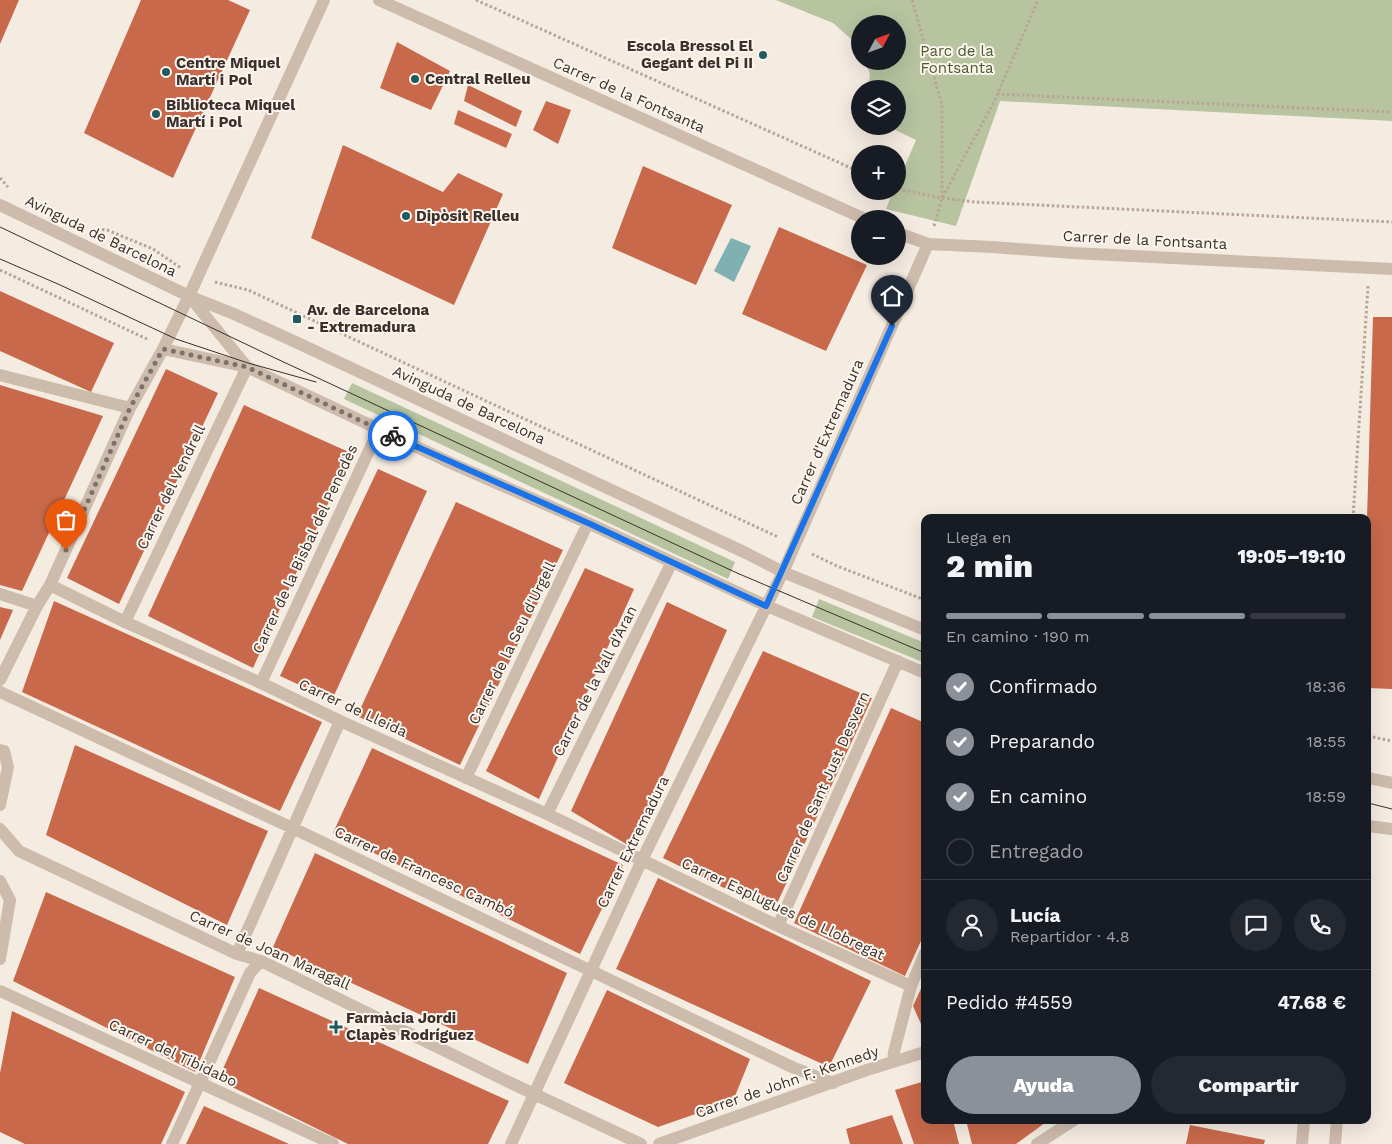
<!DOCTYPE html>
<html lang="es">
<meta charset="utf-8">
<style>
:root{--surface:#171b24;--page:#242831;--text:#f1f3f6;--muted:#9ea1a6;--line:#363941;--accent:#8c9099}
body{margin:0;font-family:"Work Sans",sans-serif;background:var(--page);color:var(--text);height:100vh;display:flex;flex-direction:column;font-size:19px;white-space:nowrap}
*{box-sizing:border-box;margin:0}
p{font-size:16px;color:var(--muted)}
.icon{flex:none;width:28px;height:28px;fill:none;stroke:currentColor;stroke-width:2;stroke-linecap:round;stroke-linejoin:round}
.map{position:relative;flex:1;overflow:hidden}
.details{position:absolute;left:921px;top:514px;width:450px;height:610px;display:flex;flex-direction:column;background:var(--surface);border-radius:10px;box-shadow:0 5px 20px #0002}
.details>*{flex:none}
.needle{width:32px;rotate:49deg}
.controls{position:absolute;left:851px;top:15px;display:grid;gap:10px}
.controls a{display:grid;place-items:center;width:55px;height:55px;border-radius:50%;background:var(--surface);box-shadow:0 5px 20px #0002;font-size:25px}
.pin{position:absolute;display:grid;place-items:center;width:42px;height:42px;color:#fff;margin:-51px -21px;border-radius:50% 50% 50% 0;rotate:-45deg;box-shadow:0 0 5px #0007}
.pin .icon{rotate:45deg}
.courier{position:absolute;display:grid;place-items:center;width:50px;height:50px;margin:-25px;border:4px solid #1a73e8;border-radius:50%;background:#fff;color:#222;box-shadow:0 1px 6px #0007}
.headline em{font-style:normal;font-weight:800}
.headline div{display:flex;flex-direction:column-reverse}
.headline{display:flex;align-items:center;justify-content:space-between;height:85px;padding:0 25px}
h1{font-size:32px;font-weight:800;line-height:38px}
.bar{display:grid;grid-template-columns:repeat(4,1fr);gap:8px 5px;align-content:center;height:60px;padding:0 25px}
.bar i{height:6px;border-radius:4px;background:var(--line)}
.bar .selected{background:var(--accent)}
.bar p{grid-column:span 4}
.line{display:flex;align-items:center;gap:12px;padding:0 25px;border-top:1px solid var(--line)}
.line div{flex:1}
.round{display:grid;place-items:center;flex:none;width:52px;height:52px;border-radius:26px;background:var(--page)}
ol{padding:0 25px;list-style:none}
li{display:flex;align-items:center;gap:15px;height:55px}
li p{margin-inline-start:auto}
li .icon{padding:5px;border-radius:50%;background:var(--accent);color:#fff;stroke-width:4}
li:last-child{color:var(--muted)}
li i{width:28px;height:28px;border:2px solid var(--line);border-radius:50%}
.button{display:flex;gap:10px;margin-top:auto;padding:10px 25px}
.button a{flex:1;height:58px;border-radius:30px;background:var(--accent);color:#fff;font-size:20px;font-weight:800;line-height:58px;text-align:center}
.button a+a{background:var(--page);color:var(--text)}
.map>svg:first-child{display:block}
.green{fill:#b8c4a0}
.water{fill:#7fb0b2}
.building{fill:#c8694b}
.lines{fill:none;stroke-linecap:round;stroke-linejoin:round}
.path{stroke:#b9a596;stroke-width:3;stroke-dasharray:2.5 2.5;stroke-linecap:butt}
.street{stroke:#cdbbac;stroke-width:12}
.tram{stroke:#3b302b;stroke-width:1}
.done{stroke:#7c716b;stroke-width:5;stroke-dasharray:0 9}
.route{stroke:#1a73e8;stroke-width:6}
.poi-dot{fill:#1f5a5e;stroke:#fbf5ee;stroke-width:2}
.labels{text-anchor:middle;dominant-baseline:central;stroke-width:4;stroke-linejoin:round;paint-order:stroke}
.poi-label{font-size:15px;font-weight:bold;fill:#3b302b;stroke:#fbf5ee;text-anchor:start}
.park-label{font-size:15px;fill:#4a5a2e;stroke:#fbf5ee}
.street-label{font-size:15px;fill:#3b302b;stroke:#fbf5ee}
</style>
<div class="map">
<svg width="1392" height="1144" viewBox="0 0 1392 1144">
<rect width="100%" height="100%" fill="#f4ebe1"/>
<path class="green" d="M 776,0 L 1392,0 L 1392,121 L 1000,101 L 956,226 L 886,209 L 893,191 L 898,191 L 898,182 L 916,140 L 887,126 L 898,126 L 898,89 L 868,89 L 870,74 L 865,61 L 898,61 L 898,24 L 860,24 L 860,47 L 833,23 Z
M 352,383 L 735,562 L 728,579 L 344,399 Z
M 819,599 L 925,643 L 925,663 L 812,617 Z"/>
<path class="water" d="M 731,238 L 751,246 L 734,282 L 714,271 Z"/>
<path class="building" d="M 0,0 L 19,0 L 0,44 Z
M 141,0 L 228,0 L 250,10 L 173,178 L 84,133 Z
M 397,42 L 450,71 L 431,110 L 380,88 Z
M 468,85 L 522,111 L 516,127 L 464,101 Z
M 546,101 L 571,110 L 558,144 L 533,130 Z
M 458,110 L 512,134 L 506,148 L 454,124 Z
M 343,145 L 443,192 L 458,173 L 503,194 L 454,305 L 311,238 Z
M 643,166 L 732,205 L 696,285 L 612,248 Z
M 779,227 L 867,265 L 826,351 L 742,314 Z
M 0,291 L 114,343 L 91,392 L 0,351 Z
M 1373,317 L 1392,317 L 1392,689 L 1368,688 L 1367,518 Z
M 166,369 L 218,393 L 119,604 L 67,578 Z
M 0,385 L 103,416 L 22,591 L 0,585 Z
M 244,405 L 351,453 L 253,668 L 148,616 Z
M 378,469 L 427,491 L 332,700 L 280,676 Z
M 456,502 L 563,550 L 460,765 L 357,716 Z
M 585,568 L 634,589 L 539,799 L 486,771 Z
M 54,601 L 322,722 L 280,811 L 22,692 Z
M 667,602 L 727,630 L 631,847 L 571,811 Z
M 0,607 L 13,610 L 0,640 Z
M 763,651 L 872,698 L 773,912 L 663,858 Z
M 891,708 L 925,723 L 925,932 L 905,976 L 794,923 Z
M 75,745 L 268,831 L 227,925 L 46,835 Z
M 372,748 L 623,865 L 580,954 L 333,833 Z
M 315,853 L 567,973 L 528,1064 L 273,947 Z
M 658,878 L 871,981 L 829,1067 L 616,969 Z
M 46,892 L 235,977 L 195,1072 L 13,981 Z
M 925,980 L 925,1033 L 913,1006 Z
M 259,988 L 509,1101 L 488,1144 L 348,1144 L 218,1080 Z
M 607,990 L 750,1059 L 733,1101 L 658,1127 L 564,1083 Z
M 12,1011 L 185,1092 L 161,1144 L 25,1144 L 0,1132 L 0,1073 Z
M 925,1081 L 925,1120 L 953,1120 L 959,1144 L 914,1144 L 895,1090 Z
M 204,1106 L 289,1144 L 186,1144 Z
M 892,1115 L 903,1144 L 850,1144 L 846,1129 Z
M 966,1120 L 1049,1120 L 1016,1144 L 972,1144 Z
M 1190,1125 L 1265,1140 L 1264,1144 L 1186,1144 Z"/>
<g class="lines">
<path class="path" d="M 476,0 L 860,172
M 912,0 L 942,105 L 942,198
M 997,94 L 1392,112
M 0,178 L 8,187
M 898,189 L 942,198 L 975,202 L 1392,222
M 934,226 L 942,198 L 994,102 L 1038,0
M 97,229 L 107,230 L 153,249 L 181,268
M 0,270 L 147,339
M 215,282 L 248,290 L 778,537
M 1353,518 L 1368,286
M 812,554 L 837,566 L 925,600
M 1368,736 L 1392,741"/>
<path class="street" d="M 379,0 L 865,219
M 0,205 L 189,296 L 234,314 L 287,338 L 746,553 L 783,572 L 925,630
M 898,233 L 928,244 L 992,247 L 1073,253 L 1392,269
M 190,297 L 247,367
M 163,349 L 247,367 L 453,464 L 588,523 L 767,606 L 925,673
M 0,375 L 130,408
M 50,585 L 125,622 L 261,683 L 340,721 L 547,814 L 778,926 L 911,986
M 0,594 L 37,606
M 125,622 L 247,367
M 0,680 L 37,606 L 50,585 L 130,408 L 163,349 L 189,296 L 324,0
M 261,683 L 379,429
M 0,692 L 303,833 L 792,1067 L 833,1083
M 0,750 L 4,751 L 8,767 L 0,805
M 466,778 L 588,523
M 1368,778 L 1392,783
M 547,814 L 672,562
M 1368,826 L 1392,829
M 0,829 L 19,851 L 237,954 L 261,961 L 515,1085 L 641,1144
M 0,881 L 10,900
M 778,926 L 898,661
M 237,954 L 340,721
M 0,959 L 10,900
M 0,991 L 333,1144
M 893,1062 L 894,1052 L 911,986 L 925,953
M 172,1144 L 250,973 L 261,961
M 511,1144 L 642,860 L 783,572 L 928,244
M 659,1144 L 867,1070 L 925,1052
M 1037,1144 L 1074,1120
M 1302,1144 L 1304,1120
M 1335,1144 L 1337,1120"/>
<path class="tram" d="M 0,227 L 275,358 L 737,573 L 925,653
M 0,259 L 58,284 L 176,339 L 248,363 L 316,382
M 1368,803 L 1392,809"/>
</g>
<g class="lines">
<path class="done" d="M 66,550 L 130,408 L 163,349 L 247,367 L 393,436"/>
<path class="route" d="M 393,436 L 588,523 L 766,606 L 892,326"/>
</g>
<g class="poi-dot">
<circle cx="763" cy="55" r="5"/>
<circle cx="166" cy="72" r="5"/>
<circle cx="415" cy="79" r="5"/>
<circle cx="156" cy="114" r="5"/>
<circle cx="406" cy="216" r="5"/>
<rect x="292" y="314" width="10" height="10" rx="2.5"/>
<path d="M333.5 1019.5h5v5h5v5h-5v5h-5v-5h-5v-5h5z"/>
</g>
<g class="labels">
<g class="poi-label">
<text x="753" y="46" text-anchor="end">Escola Bressol El<tspan x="753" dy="17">Gegant del Pi II</tspan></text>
<text x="176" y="63">Centre Miquel<tspan x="176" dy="17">Martí i Pol</tspan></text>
<text x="425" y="79">Central Relleu</text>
<text x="166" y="105">Biblioteca Miquel<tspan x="166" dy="17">Martí i Pol</tspan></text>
<text x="416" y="216">Dipòsit Relleu</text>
<text x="307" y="310">Av. de Barcelona<tspan x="307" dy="17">- Extremadura</tspan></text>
<text x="346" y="1018">Farmàcia Jordi<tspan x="346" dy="17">Clapès Rodríguez</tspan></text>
</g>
<g class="park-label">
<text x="957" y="51">Parc de la<tspan x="957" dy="17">Fontsanta</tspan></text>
</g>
<g class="street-label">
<text transform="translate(629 95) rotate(24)">Carrer de la Fontsanta</text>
<text transform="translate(101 236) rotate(26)">Avinguda de Barcelona</text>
<text transform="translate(1145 240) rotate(3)">Carrer de la Fontsanta</text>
<text transform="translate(469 405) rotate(25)">Avinguda de Barcelona</text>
<text transform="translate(827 432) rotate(-66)">Carrer d'Extremadura</text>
<text transform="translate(171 487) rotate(-64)">Carrer del Vendrell</text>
<text transform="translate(305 549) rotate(-65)">Carrer de la Bisbal del Penedès</text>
<text transform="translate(512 643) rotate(-64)">Carrer de la Seu d'Urgell</text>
<text transform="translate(595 681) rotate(-63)">Carrer de la Vall d'Aran</text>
<text transform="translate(353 708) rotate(25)">Carrer de Lleida</text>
<text transform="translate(823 787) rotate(-66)">Carrer de Sant Just Desvern</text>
<text transform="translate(633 842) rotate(-64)">Carrer Extremadura</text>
<text transform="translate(424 872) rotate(25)">Carrer de Francesc Cambó</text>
<text transform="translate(783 909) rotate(25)">Carrer Esplugues de Llobregat</text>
<text transform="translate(270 950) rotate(24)">Carrer de Joan Maragall</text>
<text transform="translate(173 1053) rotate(25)">Carrer del Tibidabo</text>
<text transform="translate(787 1082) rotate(-19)">Carrer de John F. Kennedy</text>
</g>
</g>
</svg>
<div class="controls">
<a><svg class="needle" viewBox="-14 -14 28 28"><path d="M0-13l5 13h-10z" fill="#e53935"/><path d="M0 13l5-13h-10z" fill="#9ea1a6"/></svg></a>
<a><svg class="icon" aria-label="layers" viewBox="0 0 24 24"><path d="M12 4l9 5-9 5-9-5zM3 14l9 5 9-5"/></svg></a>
<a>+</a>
<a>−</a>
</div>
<div class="pin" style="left:66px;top:550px;background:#ea580c"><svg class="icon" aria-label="bag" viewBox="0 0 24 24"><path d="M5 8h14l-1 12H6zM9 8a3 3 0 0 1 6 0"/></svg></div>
<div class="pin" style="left:892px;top:326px;background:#1f2937"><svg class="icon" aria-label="home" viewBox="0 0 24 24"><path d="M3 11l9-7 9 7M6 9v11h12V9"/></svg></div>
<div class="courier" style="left:393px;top:436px"><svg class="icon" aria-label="bike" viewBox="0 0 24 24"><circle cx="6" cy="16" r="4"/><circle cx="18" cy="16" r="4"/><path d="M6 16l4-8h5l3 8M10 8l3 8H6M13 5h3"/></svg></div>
<section class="details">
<div class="headline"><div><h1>2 min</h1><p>Llega en</p></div><em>19:05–19:10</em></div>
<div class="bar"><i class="selected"></i><i class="selected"></i><i class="selected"></i><i></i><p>En camino · 190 m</p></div>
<ol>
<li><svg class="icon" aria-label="check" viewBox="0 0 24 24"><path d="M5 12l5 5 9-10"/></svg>Confirmado<p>18:36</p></li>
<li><svg class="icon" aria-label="check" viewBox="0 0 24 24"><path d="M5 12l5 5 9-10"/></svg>Preparando<p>18:55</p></li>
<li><svg class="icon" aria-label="check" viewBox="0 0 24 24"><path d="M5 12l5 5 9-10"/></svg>En camino<p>18:59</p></li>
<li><i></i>Entregado</li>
</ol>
<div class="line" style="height:90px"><a class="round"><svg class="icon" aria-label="person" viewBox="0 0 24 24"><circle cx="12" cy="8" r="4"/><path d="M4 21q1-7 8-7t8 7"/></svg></a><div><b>Lucía</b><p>Repartidor · 4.8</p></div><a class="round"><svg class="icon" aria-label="chat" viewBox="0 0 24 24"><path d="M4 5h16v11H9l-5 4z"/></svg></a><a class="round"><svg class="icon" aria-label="phone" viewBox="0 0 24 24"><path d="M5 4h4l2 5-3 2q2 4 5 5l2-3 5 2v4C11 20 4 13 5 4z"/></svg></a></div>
<div class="line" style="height:65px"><div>Pedido #4559</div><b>47.68 €</b></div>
<div class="button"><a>Ayuda</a><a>Compartir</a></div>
</section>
</div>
